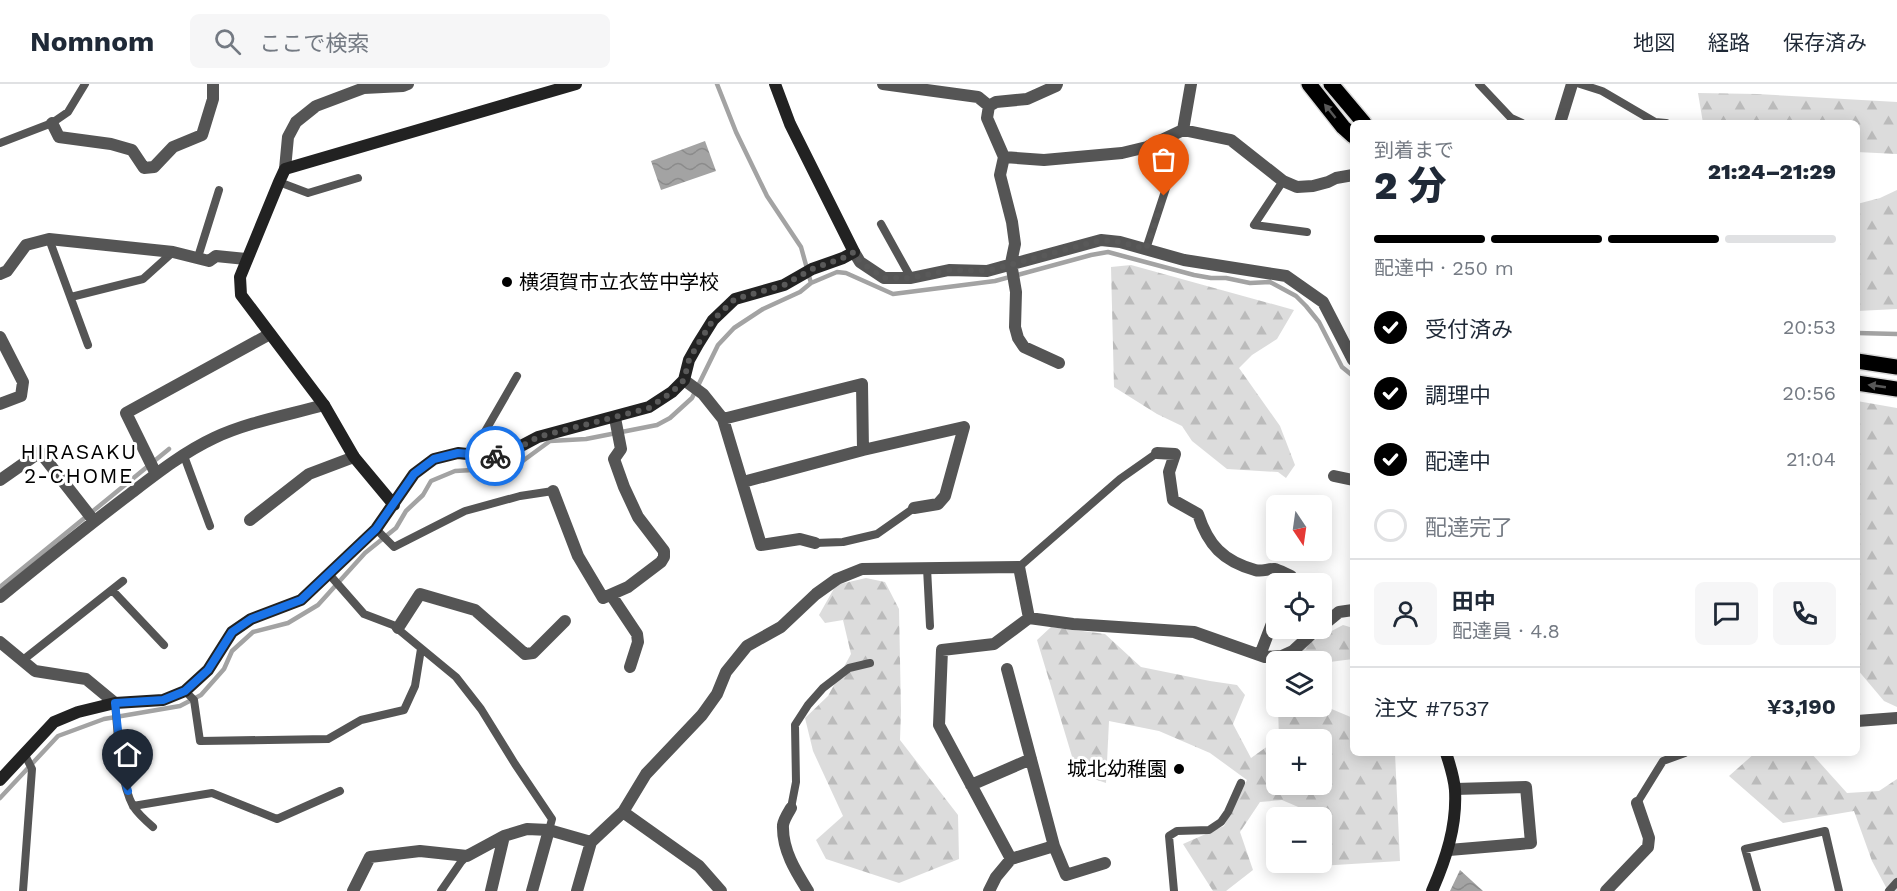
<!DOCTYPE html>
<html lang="ja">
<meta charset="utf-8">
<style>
:root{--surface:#fff;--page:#f6f6f7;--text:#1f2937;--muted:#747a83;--line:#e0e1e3;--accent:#000}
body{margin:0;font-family:"Work Sans","Noto Sans JP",sans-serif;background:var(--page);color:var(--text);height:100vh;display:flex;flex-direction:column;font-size:22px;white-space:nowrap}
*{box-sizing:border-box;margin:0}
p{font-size:20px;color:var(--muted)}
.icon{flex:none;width:33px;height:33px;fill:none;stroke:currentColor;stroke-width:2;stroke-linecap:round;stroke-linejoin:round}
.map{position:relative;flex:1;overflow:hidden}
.side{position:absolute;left:1350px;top:36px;width:510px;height:636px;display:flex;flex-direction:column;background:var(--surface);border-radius:9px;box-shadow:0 3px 15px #0003}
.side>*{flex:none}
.needle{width:39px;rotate:167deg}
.controls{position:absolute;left:1266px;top:411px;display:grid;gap:12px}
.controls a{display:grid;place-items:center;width:66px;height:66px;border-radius:9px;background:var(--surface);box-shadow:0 3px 15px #0003;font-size:30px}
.pin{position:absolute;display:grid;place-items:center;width:51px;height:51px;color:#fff;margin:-62px -26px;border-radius:50% 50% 50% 0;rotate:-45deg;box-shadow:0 0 6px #0007}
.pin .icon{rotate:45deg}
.courier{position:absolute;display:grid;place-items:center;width:60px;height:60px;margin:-30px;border:4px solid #1a73e8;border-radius:50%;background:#fff;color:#222;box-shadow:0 2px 8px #0007}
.summary em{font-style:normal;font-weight:800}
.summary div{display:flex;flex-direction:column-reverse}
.summary{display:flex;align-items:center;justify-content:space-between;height:102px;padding:0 24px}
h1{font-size:39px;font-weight:800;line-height:45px}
.bar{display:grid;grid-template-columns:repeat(4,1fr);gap:9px 6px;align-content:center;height:72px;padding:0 24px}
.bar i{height:8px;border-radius:4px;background:var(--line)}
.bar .selected{background:var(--accent)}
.bar p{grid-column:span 4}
.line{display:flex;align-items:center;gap:15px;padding:0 24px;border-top:2px solid var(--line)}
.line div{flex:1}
.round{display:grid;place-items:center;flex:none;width:63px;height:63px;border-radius:9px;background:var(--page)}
ol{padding:0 24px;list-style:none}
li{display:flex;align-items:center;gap:18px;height:66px}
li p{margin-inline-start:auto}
li .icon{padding:6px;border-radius:50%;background:var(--accent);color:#fff;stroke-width:4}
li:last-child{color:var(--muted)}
li i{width:33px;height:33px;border:3px solid var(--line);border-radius:50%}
header{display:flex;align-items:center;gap:36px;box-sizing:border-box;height:84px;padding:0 30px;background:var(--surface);border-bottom:2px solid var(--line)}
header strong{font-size:28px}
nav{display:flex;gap:33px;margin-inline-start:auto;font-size:21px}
.search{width:420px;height:54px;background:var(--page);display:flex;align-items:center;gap:15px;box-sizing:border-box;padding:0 21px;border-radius:9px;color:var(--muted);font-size:22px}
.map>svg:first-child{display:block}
.forest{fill:url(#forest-firs)}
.water{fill:url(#water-waves)}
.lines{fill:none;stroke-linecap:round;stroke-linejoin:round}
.stream{stroke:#a3a3a3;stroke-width:4.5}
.primary-casing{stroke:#dbdbdb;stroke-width:18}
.lane{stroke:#555;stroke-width:8}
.street{stroke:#555;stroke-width:12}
.secondary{stroke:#222;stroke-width:12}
.primary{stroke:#000;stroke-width:15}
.oneway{fill:#595959}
.done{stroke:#595959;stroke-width:6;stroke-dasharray:0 10.8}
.route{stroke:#1a73e8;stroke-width:8}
.poi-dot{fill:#000;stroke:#fff;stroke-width:2}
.labels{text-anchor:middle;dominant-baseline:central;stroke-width:6;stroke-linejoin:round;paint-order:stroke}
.poi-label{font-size:20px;fill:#000;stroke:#fff;text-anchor:start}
.neighbourhood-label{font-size:21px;letter-spacing:1.5px;fill:#000;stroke:#fff}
</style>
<header>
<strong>Nomnom</strong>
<div class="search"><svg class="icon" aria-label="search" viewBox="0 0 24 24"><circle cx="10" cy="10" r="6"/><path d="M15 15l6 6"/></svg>ここで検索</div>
<nav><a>地図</a><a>経路</a><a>保存済み</a></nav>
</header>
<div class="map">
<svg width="1897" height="807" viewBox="0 0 1897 807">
<defs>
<pattern id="forest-firs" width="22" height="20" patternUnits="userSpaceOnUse" patternTransform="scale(1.5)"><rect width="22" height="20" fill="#dcdcdc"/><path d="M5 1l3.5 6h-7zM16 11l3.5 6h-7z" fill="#bbb"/></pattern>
<pattern id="water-waves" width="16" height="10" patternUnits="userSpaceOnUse" patternTransform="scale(1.5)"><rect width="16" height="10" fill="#a3a3a3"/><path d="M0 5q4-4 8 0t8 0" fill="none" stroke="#8b8b8b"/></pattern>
</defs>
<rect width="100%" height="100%" fill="#fff"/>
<path class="forest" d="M 1698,9 L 1757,10 L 1897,18 L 1897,70 L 1857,68 L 1857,39 L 1703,39 Z
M 1897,106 L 1897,225 L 1857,227 L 1857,120 L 1880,114 Z
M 1131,181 L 1294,226 L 1277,255 L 1252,271 L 1239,284 L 1280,342 L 1295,381 L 1286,394 L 1278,388 L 1227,385 L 1192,357 L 1182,342 L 1157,330 L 1114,303 L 1111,183 Z
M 1857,317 L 1897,324 L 1897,623 L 1884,617 L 1857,585 Z
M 866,494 L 885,498 L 899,525 L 901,627 L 900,656 L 958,731 L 959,775 L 899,799 L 826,775 L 816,756 L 843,732 L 813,667 L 805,634 L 828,612 L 851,570 L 843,536 L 825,539 L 819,531 L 836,501 Z
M 1343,541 L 1353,544 L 1353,575 L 1322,579 L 1322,578 L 1287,578 L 1307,560 Z
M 1051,543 L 1105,550 L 1141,583 L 1210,597 L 1237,601 L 1245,611 L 1233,640 L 1251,674 L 1276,656 L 1276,700 L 1322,700 L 1322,656 L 1277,655 L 1279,654 L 1278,623 L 1322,622 L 1322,621 L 1353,634 L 1353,669 L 1395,669 L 1400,777 L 1319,782 L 1319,779 L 1322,778 L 1322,734 L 1311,733 L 1310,728 L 1282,716 L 1260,718 L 1240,748 L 1253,786 L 1226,807 L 1213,807 L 1183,760 L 1224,742 L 1247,696 L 1210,669 L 1159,647 L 1109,637 L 1106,699 L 1077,689 L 1037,556 Z
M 1755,669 L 1811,669 L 1847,709 L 1879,707 L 1897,695 L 1897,807 L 1888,807 L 1872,777 L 1854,727 L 1783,739 L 1729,692 Z"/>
<path class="water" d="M 705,57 L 716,87 L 661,106 L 651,77 Z
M 1460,786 L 1483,807 L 1450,807 Z"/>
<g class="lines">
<path class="stream" d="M 717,0 L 736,48 L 767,112 L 801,163 L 811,199
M 1857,249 L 1897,250
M 0,503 L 169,365
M 0,714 L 58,652 L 104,635 L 180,622 L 201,611 L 224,585 L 232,567 L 253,548 L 288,539 L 318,521 L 365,469 L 396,444 L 406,427 L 423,411 L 431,397 L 455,387 L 508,384 L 520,379 L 550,357 L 586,355 L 657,341 L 670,334 L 692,314 L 718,261 L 734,244 L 763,225 L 800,208 L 811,199 L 837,188 L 846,189 L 893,210 L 995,197 L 1091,171 L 1108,168 L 1194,191 L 1211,194 L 1226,194 L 1250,199 L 1270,198 L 1296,212 L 1306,222 L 1319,238 L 1342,283 L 1353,292"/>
<g class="primary-casing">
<path id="primary" d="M 1309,0 L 1343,43 L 1353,52
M 1331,0 L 1364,39
M 1857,277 L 1897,283
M 1857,299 L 1897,305"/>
</g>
<path class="lane" d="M 1479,0 L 1511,34 L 1522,39
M 1580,0 L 1602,7 L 1655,38 L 1666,39
M 0,59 L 52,39 L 68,28 L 85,0
M 1283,97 L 1254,141 L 1307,148
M 279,98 L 308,109 L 358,94
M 881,140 L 911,194
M 49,155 L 88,261
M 1146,165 L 1169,95
M 198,173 L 219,106
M 71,213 L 143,195 L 173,168
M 472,370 L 517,292
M 184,372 L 210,442
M 376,445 L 394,463 L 465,427 L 520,412 L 553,407
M 815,459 L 843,458 L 877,450 L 914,424
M 1019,483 L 1120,395 L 1157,369
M 927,484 L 930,542
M 328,489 L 364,530 L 393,541 L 456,593 L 481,625 L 515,680 L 552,735 L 549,746
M 112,506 L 164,561
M 23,576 L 123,497
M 185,607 L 194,616 L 200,657 L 328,655 L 361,636 L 404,626 L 415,602 L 421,565
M 115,619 C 118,649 119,695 133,722 C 138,730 146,737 153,743
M 1637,719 L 1663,677 L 1685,669
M 133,722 L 212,709 L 277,735 L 340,707
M 791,724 L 796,698 L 795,641 L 808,621 L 823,604 L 849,584 L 870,579
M 23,807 L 32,685 L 25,671
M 441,807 L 461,778 L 467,772
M 1174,807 L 1169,752 L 1177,747 L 1209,746 L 1221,738 L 1228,728 L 1241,699
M 1757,807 L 1745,765 L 1825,747 L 1839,807
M 1889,807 L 1897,798"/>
<path class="street" d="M 883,0 L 978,13 L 989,22
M 1057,0 L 1056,2 L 1027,15 L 996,18 L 989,22 L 987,34 L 1004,73 L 1000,91 L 1012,138 L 1015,160 L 1011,179 L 1016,208 L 1015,243 L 1018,254 L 1024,263 L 1059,279
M 52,39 L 59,53 L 111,60 L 132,66 L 144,84 L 154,83 L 173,63 L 202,51 L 213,15 L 213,0
M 1560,39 L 1572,0
M 1183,46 L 1191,0
M 1004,73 L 1044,76 L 1122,69 L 1147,63 L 1183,46 L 1231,56 L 1283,97 L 1297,103 L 1313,102 L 1328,98 L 1336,94 L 1353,91
M 285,85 L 288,53 L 296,38 L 316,22 L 364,4 L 403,2 L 408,0
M 854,168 L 860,178 L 884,194 L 911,194 L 949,186 L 987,187 L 1101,156 L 1120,158 L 1184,176 L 1286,192 L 1323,218 L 1353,276
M 0,190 L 7,187 L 26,161 L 49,155 L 173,168 L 209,177 L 216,172 L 246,175
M 0,253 L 23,298 L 21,312 L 0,320
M 684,296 L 703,310 L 723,335 L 862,300 L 863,366
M 723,335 L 761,461 L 800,455 L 815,459
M 1157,369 L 1175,370 L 1169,388 L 1173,416 L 1198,430 C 1208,461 1223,477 1255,486 C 1261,488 1267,485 1274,485 C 1279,486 1286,490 1291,492 L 1288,500
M 156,390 L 126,329 L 270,250
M 1334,392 L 1353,396
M 0,396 L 40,368 L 94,437
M 743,398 L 863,366 L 964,343 L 945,412 L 938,420 L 914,424
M 553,407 L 578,472 L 603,514 L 628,503 L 661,478 L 664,473 L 664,467 L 638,433 L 624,403 L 614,375 L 621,365 L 615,334
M 250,436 L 309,390 L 354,373
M 611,511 L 637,550 L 638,558 L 630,583
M 0,513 C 43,478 86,443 130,410 C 156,390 184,368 214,354 C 248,338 288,331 324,321
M 1322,542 L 1339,528 L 1353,526
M 398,544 L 420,510 L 475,526 L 525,570 L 533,569 L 565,537
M 0,558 L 35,587 L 86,595 L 115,619
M 1260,571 L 1276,529
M 1007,585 L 1054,762 L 1066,791 L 1105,779
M 1857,637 L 1897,634
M 971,701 L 1031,675
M 791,724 C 788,729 784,735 783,741 C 782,766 796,788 808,807
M 623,728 L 699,782 L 721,807
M 1449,766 L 1531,759 L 1526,703 L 1455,705
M 1011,775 L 1054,762
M 353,807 L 370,773 L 420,767 L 467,772 L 504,752 L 527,745 L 549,746 L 591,758 L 623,728 L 646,690 L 702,631 L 717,610 L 726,588 L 747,562 L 781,543 L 816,510 L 837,495 L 862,485 L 1019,483 L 1029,534
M 491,807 L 504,752
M 532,807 L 549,746
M 577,807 L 591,758
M 989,807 L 996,793 L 1011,775 L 939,641 L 942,566 L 994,560 L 1029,534 L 1073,540 L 1194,548 L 1265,573 L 1282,572 L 1293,567 L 1318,544
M 1606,807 L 1648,763 L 1649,754 L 1637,719"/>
<path class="secondary" d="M 394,421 L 354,373 L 324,321 L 241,211 L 240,193 L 279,98 L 285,85 L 576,0
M 0,696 L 54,638 L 78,628 L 115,619 L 163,616 L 185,607 L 208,586 L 232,548 L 251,535 L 301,516 L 376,445 L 414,390 L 434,375 L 458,369 L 495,373 L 504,371 L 538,353 L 649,323 L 672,308 L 684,296 L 689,276 L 698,260 L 713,236 L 735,215 L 784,201 L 812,185 L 843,174 L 854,168 L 790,40 L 775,0
M 1432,807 C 1446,775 1457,742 1455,706 C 1454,694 1450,681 1446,669"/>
<use href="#primary" class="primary"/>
</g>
<defs><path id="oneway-solid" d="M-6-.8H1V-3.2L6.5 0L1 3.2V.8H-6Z" transform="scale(1.5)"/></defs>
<g class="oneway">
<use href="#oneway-solid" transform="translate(1330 27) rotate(-129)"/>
<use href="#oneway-solid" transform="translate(1877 302) rotate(-172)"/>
</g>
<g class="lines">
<path class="done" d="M 495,372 L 515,366 L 538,353 L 649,324 L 672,308 L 684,296 L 689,276 L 698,260 L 713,236 L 735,215 L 784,201 L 812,185 L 843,174 L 854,168 L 860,178 L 884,194 L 911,194 L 949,186 L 987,187 L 1101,156 L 1120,158 L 1146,165 L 1164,112"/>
<path class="route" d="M 128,707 L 123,691 L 115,619 L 163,616 L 185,607 L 208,586 L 232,548 L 251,535 L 301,516 L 376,445 L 414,390 L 434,375 L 458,369 L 495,372"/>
</g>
<g class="poi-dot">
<circle cx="507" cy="198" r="6"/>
<circle cx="1179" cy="685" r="6"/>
</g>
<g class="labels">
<g class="poi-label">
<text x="519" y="198">横須賀市立衣笠中学校</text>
<text x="1167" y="685" text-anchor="end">城北幼稚園</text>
</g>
<g class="neighbourhood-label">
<text x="79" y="367">HIRASAKU<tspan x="79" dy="24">2-CHOME</tspan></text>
</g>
</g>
</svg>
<div class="controls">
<a><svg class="needle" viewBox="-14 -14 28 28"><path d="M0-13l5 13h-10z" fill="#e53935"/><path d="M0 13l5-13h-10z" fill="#747a83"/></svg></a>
<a><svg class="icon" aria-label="locate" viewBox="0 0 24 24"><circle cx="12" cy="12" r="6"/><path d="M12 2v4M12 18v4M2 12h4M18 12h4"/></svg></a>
<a><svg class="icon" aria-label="layers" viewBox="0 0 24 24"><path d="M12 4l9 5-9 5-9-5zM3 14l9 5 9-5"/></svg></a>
<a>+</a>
<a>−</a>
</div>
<div class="pin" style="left:1164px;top:112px;background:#ea580c"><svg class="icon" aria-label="bag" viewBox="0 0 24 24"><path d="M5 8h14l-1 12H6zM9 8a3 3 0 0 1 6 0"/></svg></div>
<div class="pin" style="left:128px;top:707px;background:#1f2937"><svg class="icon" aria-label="home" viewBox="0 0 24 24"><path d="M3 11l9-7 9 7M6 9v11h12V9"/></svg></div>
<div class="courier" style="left:495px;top:372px"><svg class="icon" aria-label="bike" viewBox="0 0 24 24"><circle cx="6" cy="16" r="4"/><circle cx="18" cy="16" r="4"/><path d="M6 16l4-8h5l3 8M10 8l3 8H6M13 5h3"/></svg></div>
<section class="side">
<div class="summary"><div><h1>2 分</h1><p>到着まで</p></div><em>21:24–21:29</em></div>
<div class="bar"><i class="selected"></i><i class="selected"></i><i class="selected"></i><i></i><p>配達中 · 250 m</p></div>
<ol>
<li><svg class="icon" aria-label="check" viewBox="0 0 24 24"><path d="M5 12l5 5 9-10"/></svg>受付済み<p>20:53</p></li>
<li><svg class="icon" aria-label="check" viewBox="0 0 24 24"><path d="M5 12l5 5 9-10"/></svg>調理中<p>20:56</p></li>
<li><svg class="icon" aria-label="check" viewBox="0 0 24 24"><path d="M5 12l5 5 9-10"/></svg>配達中<p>21:04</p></li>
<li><i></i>配達完了</li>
</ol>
<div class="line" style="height:108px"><a class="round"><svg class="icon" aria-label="person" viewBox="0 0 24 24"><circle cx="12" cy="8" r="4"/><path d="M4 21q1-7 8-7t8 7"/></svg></a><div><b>田中</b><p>配達員 · 4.8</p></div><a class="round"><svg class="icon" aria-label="chat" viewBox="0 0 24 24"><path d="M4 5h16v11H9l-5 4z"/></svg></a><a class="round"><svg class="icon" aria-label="phone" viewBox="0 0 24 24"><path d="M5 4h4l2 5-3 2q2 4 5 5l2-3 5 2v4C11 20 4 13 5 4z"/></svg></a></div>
<div class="line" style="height:78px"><div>注文 #7537</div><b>¥3,190</b></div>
</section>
</div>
